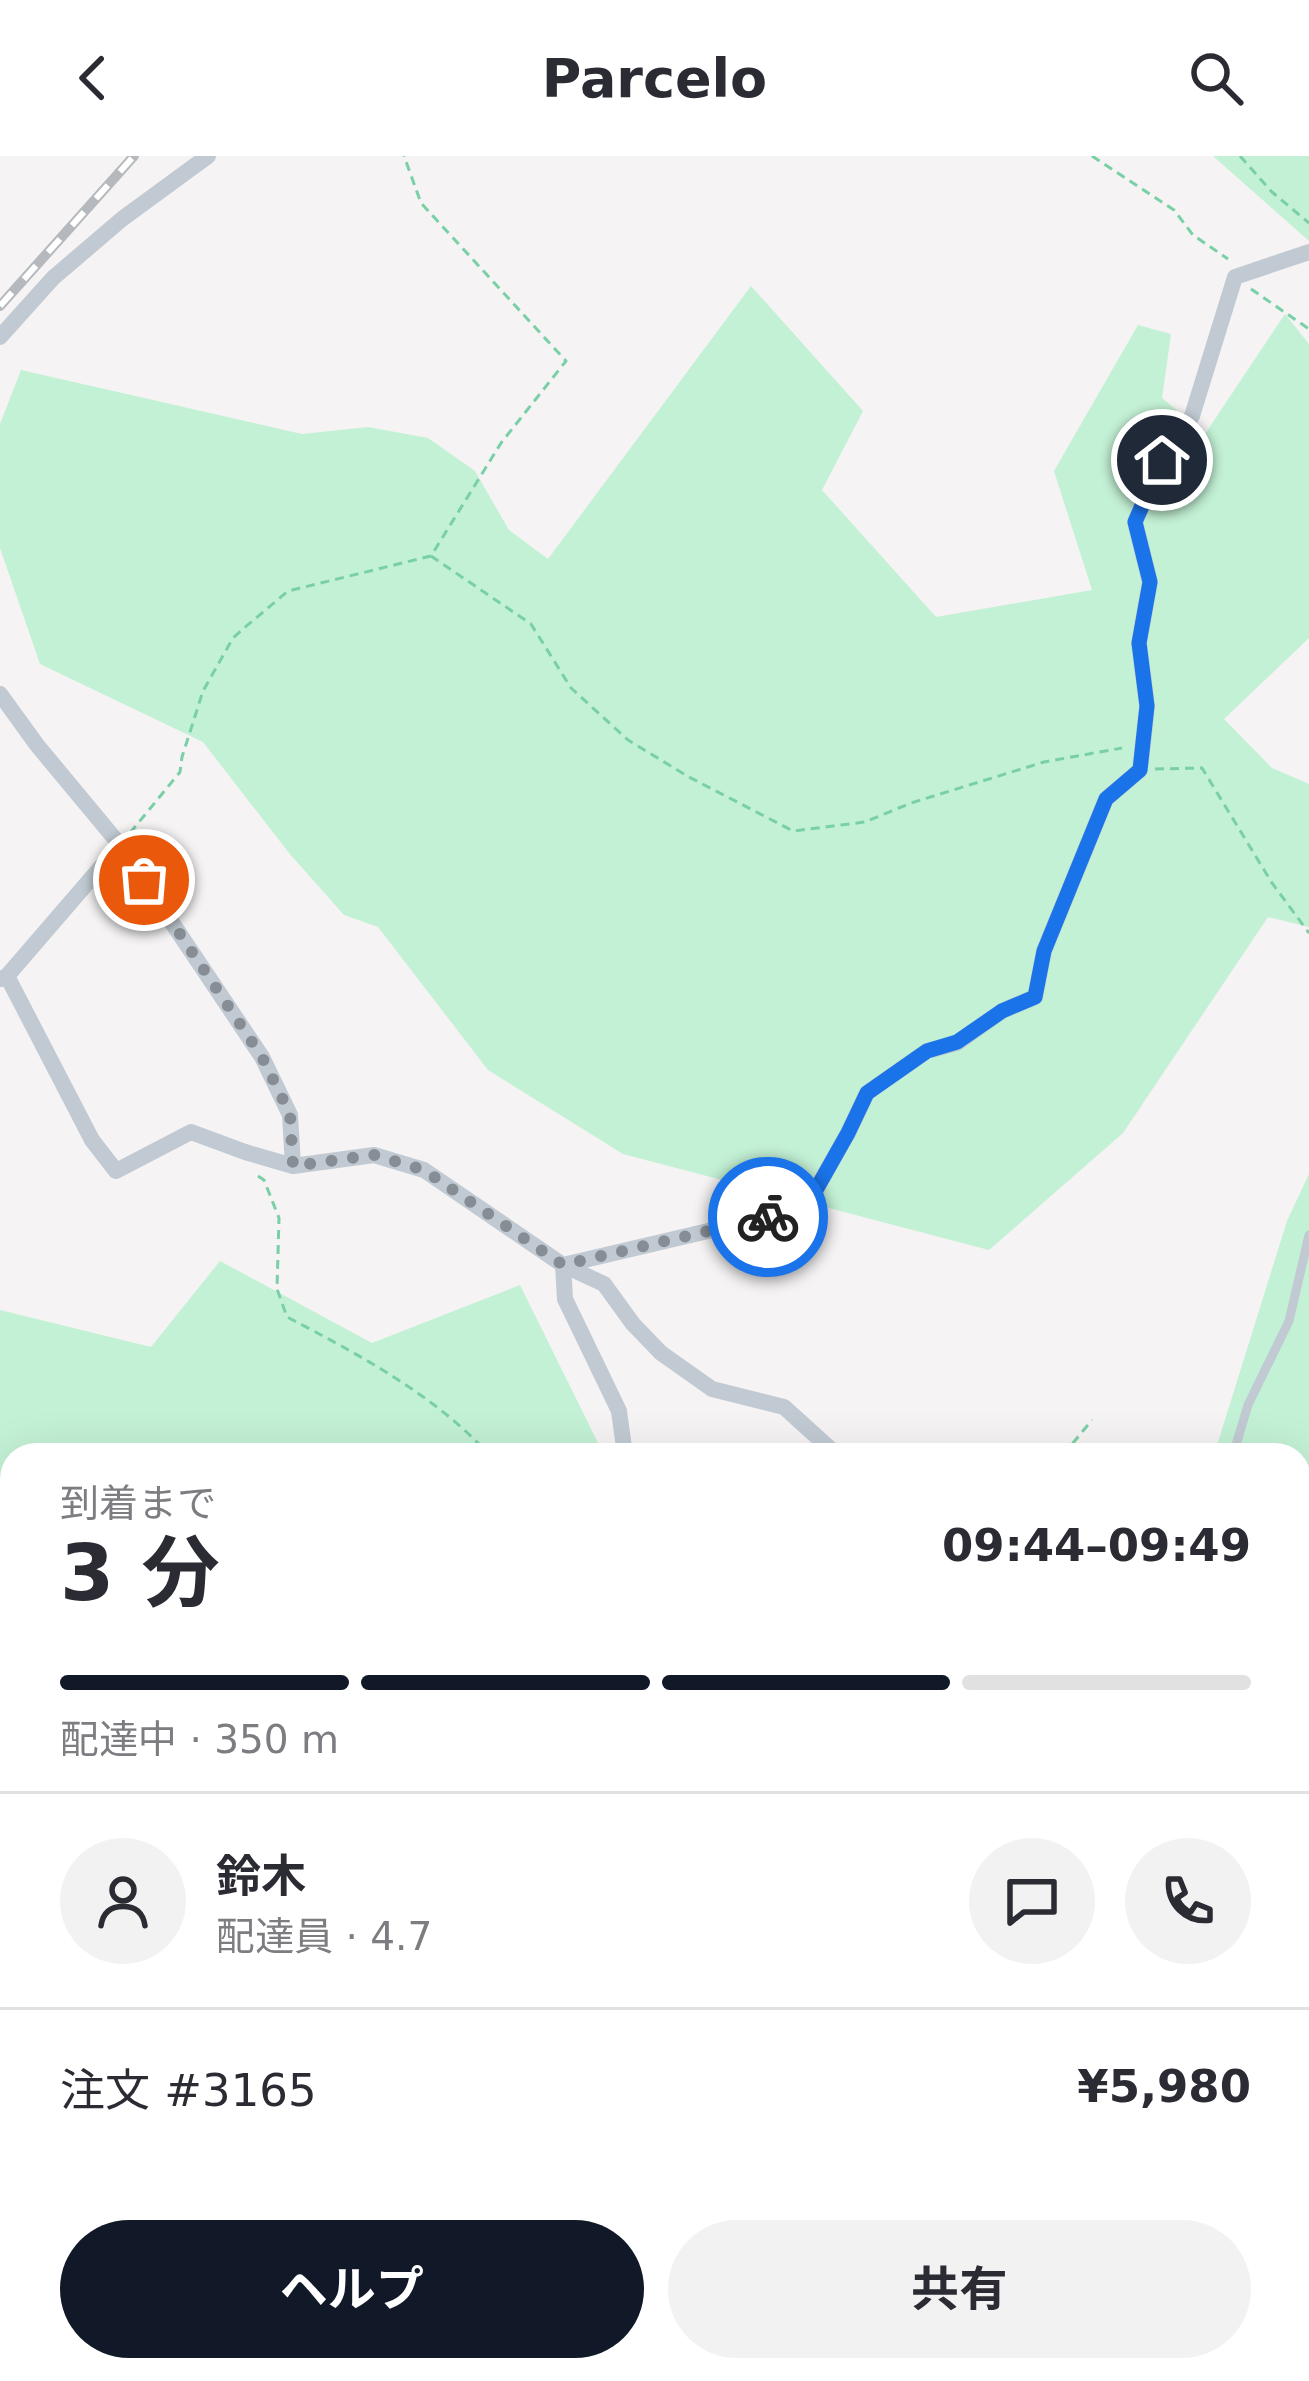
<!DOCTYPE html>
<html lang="ja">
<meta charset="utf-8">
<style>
:root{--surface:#fff;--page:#f2f2f3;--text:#2b2b33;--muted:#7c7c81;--line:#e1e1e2;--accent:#111827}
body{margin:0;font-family:"DejaVu Sans","Noto Sans JP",sans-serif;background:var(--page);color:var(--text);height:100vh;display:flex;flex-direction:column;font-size:45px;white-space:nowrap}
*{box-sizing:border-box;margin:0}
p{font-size:39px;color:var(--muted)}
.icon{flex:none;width:66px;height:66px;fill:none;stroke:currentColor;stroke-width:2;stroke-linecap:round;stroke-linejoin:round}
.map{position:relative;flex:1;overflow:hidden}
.details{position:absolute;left:0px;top:1287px;width:1311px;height:939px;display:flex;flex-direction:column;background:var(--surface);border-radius:36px 36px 0 0;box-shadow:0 12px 48px #0002}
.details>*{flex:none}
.pin{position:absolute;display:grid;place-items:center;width:102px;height:102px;color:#fff;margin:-51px;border:6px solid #fff;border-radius:50%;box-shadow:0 3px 12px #0007}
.courier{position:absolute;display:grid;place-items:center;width:120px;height:120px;margin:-60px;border:9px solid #1a73e8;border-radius:50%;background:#fff;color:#222;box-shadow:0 3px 15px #0007}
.overview em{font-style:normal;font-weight:700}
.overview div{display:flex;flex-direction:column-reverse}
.overview{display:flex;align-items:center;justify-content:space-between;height:204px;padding:0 60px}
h1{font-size:78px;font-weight:700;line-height:90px}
.bar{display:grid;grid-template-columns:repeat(4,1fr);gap:18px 12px;align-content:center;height:144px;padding:0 60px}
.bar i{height:15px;border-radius:9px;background:var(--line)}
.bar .selected{background:var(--accent)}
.bar p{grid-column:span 4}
.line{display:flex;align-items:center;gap:30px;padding:0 60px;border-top:3px solid var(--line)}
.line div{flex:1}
.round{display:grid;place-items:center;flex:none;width:126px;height:126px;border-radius:63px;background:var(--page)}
.cta{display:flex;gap:24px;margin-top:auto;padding:24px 60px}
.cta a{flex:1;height:138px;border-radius:72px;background:var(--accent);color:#fff;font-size:48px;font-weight:700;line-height:138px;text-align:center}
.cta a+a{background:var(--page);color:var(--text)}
header{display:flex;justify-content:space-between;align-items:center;height:156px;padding:0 60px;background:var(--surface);font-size:54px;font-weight:700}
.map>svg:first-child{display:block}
.green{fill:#c3f1d5}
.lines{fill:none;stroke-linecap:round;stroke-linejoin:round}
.path{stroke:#7ad0a6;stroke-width:3;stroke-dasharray:9 6;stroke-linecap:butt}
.service{stroke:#c1cad2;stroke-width:9}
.minor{stroke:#c1cad2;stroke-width:16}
.rail-casing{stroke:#b5b8bd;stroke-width:10}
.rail{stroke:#fff;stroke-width:6;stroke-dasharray:18;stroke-linecap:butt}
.done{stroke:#868d94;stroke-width:12;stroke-dasharray:0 21.6}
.route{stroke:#1a73e8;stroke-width:15}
</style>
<header><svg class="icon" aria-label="back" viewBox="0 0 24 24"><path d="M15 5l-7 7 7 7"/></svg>Parcelo<svg class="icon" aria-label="search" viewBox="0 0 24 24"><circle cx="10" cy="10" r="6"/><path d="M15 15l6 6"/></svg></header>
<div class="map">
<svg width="1309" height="2225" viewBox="0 0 1309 2225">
<rect width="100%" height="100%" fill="#f5f3f3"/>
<path class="green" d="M 1213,0 L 1309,0 L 1309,85 Z
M 751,130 L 863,255 L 822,334 L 936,461 L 1092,434 L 1054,315 L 1138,169 L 1171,178 L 1162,242 L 1205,278 L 1285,158 L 1309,188 L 1309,482 L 1224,563 L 1272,612 L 1309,628 L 1309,771 L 1268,761 L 1123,977 L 989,1094 L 623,998 L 488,914 L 378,771 L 344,759 L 289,697 L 203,586 L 40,508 L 0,392 L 0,268 L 21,214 L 302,278 L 368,271 L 428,282 L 475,315 L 509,374 L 548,403 Z
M 1309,1018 L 1309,1419 L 1299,1412 L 1299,1299 L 1214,1299 L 1287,1065 Z
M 220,1105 L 372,1187 L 520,1129 L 604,1299 L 12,1299 L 12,1566 L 0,1559 L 0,1154 L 151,1191 Z
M 1299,1465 L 1309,1466 L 1309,1658 L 1299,1653 Z
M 1299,1853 L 1309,1854 L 1309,2116 L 1299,2115 Z
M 169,2214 L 1033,2214 L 1026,2225 L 193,2225 L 169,2217 Z"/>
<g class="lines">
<path class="path" d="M 1092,0 L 1174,54 L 1193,79 L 1228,103
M 1240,0 L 1272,36 L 1309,67
M 1251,133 L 1309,173
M 431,400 L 531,468 L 571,532 L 628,584 L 689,621 L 793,675 L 865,666 L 911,647 L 1044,606 L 1122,592
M 1155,613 L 1202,612 L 1272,727 L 1309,777
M 130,677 L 180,616 L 182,601 L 203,535 L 233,482 L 243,473 L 288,435 L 431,400 L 501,287 L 566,205 L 421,47 L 404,0
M 258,1020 L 264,1024 L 279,1062 L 277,1133 L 287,1161 C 356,1197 437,1240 489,1299
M 1063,1299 L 1092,1264
M 707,2225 L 709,2214"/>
<path class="service" d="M 1233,1299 L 1248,1249 L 1289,1165 L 1309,1079
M 1299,1387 L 1309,1395"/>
<path class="minor" d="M 0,181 L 53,122 L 122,63 L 208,0
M 0,538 L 37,589 L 120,689 L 262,901 L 290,959 L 293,1010
M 7,820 L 92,984 L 116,1015 L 191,976 L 245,996 L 293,1010 L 374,999 L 424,1014 L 563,1109 L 604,1128 L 633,1168 L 661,1197 L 712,1233 L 784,1251 L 837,1299
M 1,823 L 7,820 L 120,689
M 563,1109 L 772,1060 L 817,1032 L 848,977 L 867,937 L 927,895 L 957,887 L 1002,855 L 1035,841 L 1044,795 L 1106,643 L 1140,614 L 1147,550 L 1139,487 L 1150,426 L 1135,366 L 1162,303 L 1192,260 L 1235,121 L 1309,96
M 563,1109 L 565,1143 L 619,1255 L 625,1299
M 0,1855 L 12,1851
M 0,1911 L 12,1906
M 1299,2143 L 1309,2145
M 1063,2225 L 1070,2214"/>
<g class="rail-casing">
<path id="rail" d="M 0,150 L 134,0"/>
</g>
<use href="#rail" class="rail"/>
</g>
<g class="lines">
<path class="done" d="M 144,724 L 262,901 L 290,958 L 293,1010 L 374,999 L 424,1014 L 563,1109 L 768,1061"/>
<path class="route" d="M 768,1061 L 817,1032 L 848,977 L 867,937 L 927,895 L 957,886 L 1002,855 L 1035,841 L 1044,795 L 1106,643 L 1140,614 L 1147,550 L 1139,487 L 1150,426 L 1135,366 L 1162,304"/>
</g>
</svg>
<div class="pin" style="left:144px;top:724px;background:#ea580c"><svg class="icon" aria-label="bag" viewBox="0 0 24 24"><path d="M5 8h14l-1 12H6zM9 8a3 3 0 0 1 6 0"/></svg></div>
<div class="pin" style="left:1162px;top:304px;background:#1f2937"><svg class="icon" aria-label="home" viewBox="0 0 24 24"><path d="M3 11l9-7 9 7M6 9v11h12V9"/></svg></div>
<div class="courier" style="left:768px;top:1061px"><svg class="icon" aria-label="bike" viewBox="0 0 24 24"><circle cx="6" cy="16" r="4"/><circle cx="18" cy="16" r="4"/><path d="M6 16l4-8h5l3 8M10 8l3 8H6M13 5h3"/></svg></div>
<section class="details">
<div class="overview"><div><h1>3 分</h1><p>到着まで</p></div><em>09:44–09:49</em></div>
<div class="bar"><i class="selected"></i><i class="selected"></i><i class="selected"></i><i></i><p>配達中 · 350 m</p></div>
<div class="line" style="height:216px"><a class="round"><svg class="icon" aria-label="person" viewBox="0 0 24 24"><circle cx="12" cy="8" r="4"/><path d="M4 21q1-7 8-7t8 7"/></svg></a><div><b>鈴木</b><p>配達員 · 4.7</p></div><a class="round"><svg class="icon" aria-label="chat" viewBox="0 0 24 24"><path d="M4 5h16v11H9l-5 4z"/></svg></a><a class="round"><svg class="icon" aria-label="phone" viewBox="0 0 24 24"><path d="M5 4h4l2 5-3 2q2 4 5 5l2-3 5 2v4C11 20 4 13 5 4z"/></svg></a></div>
<div class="line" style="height:156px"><div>注文 #3165</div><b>¥5,980</b></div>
<div class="cta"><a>ヘルプ</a><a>共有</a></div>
</section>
</div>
